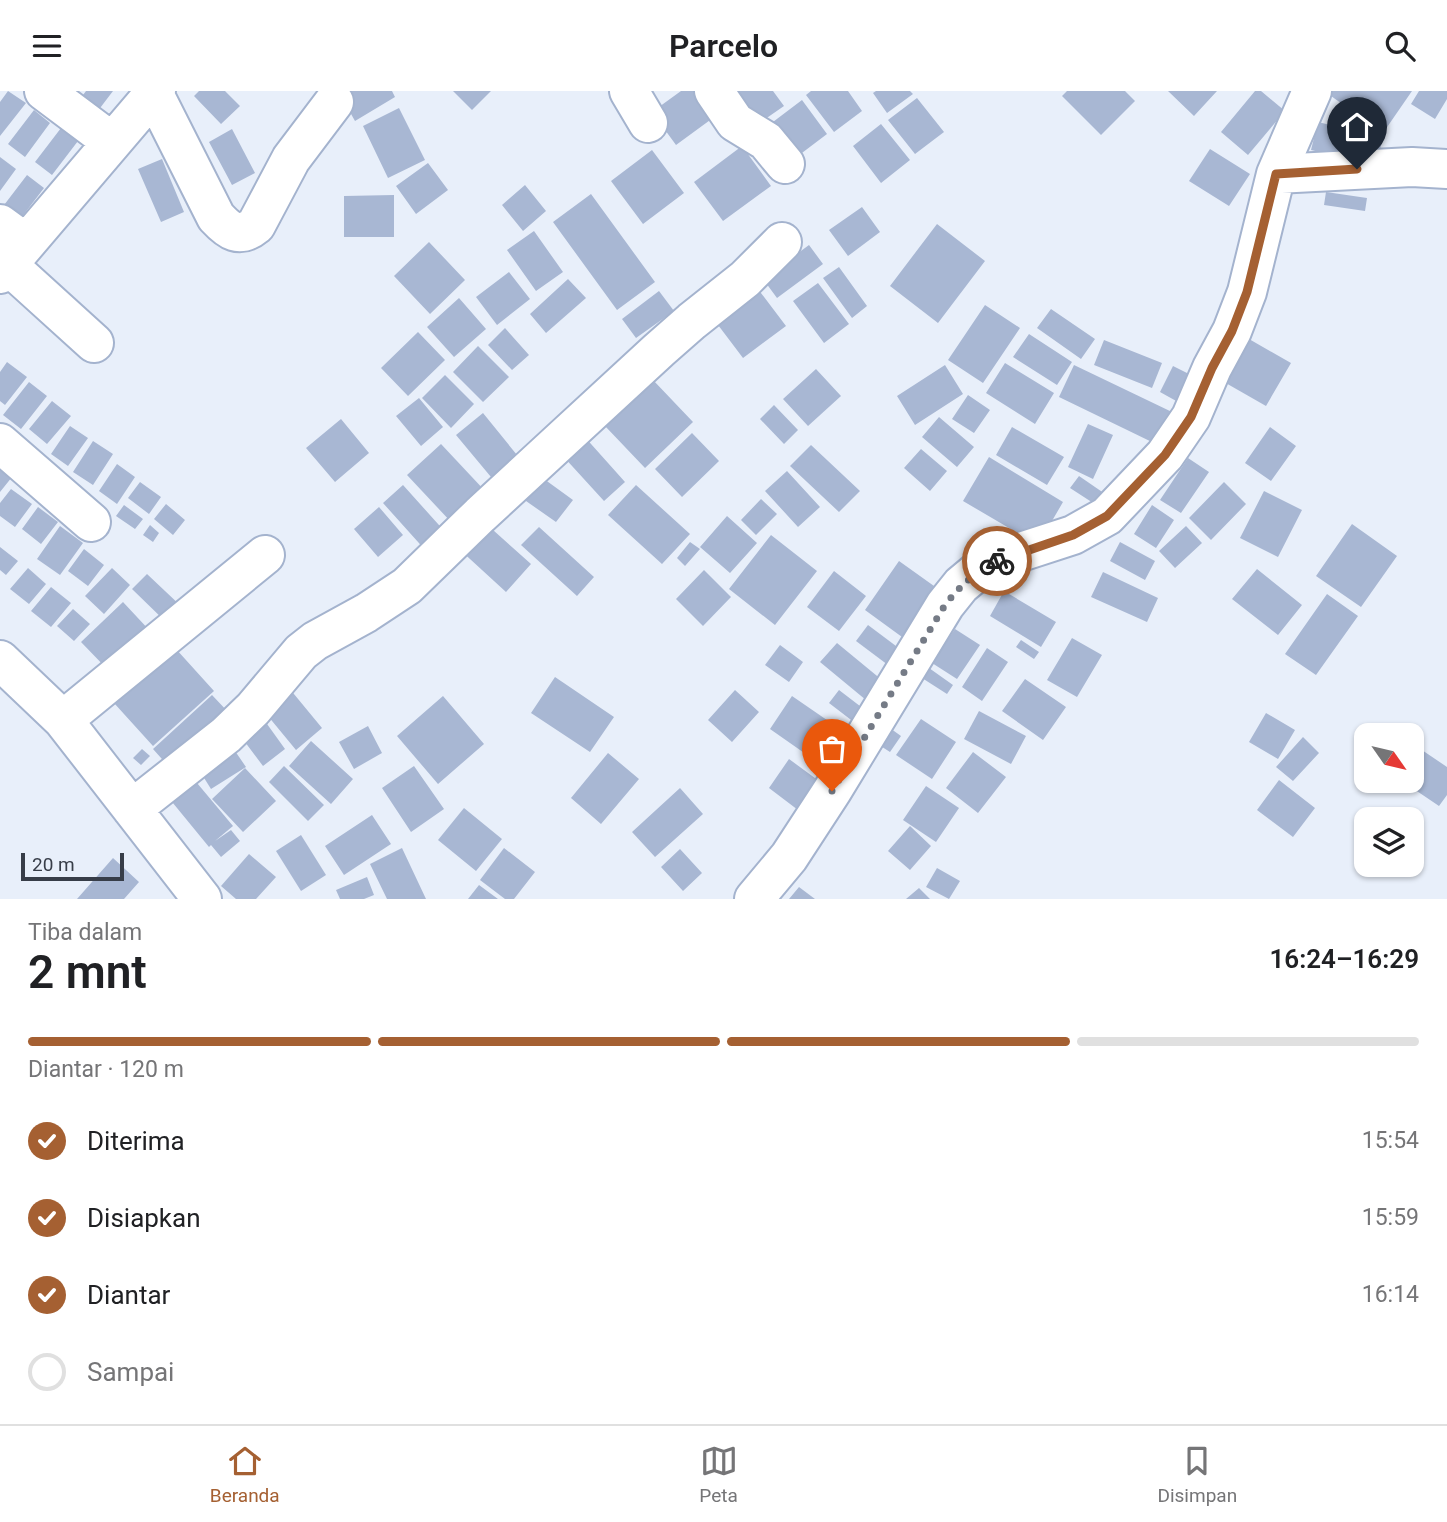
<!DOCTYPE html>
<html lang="id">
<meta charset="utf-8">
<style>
:root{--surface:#fff;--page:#f2f2f2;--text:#202124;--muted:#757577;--line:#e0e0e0;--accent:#a56032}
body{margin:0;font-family:Roboto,sans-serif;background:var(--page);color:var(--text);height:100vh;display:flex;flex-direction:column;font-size:26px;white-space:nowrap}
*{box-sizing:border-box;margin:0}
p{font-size:23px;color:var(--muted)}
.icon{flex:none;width:38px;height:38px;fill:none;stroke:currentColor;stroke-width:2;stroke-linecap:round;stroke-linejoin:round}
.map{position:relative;height:808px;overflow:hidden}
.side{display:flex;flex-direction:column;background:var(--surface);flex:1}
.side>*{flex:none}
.needle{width:46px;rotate:124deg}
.fabs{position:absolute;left:1354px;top:632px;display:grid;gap:14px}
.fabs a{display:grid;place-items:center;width:70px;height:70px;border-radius:14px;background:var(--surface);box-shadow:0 2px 5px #0004;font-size:35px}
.scale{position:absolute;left:21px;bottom:18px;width:103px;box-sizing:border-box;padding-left:7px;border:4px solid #373d48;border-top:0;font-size:19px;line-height:24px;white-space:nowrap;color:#373d48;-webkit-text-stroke:5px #e8effa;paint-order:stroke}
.pin{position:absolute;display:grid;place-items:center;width:60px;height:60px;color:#fff;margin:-72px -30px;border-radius:50% 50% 50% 0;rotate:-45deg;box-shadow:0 0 7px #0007}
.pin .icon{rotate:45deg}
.courier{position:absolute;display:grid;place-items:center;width:70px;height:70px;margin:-35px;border:5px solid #a56032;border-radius:50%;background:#fff;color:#222;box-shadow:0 2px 9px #0007}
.summary em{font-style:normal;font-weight:600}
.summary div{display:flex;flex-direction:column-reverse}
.summary{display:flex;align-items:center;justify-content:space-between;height:119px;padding:0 28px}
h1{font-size:46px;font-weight:600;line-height:52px}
.bar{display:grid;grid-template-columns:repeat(4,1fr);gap:10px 7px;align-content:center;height:84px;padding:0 28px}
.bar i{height:9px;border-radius:5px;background:var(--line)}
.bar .on{background:var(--accent)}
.bar p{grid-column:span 4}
ol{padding:0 28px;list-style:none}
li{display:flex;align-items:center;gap:21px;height:77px}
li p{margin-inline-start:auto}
li .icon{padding:7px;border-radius:50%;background:var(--accent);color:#fff;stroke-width:4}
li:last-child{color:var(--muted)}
li i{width:38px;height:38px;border:4px solid var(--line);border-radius:50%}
header{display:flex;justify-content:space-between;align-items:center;height:91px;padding:0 28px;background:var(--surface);font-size:32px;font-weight:600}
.tabs{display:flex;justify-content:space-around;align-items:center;height:98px;border-top:2px solid var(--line);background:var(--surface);font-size:19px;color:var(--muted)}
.tabs a{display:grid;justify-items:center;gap:4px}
.tabs .on{color:var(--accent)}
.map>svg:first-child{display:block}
.building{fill:#a8b7d3}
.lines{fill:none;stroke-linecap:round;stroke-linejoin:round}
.minor-casing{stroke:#a4b3ce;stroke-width:42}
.minor{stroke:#fff;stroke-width:38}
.done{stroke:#757b86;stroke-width:7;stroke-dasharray:0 12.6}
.route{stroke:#a56032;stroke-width:9}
</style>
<header><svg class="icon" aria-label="menu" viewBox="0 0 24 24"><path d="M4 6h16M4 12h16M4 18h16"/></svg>Parcelo<svg class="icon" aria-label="search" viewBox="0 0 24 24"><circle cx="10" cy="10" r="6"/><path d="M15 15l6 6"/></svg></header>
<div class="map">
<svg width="1447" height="808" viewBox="0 0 1447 808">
<rect width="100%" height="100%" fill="#e8effa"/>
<path class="building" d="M 8,0 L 26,12 L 0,45 L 0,11 Z
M 86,0 L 113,0 L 94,25 L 77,12 Z
M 199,0 L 225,0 L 240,15 L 221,33 L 194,5 Z
M 338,0 L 392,0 L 395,6 L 355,30 Z
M 453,0 L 491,0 L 472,19 Z
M 681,0 L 699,0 L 717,24 L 676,54 L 652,21 Z
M 723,0 L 773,0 L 784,15 L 751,38 Z
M 811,0 L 848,0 L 862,20 L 834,41 L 806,4 Z
M 876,0 L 910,0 L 913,3 L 887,22 L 873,2 Z
M 1067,0 L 1125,0 L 1135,10 L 1101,44 L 1062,5 Z
M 1168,0 L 1217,0 L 1194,25 Z
M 1255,0 L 1261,0 L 1285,20 L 1248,64 L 1221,41 Z
M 1324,0 L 1412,0 L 1383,42 Z
M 1419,0 L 1447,0 L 1447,8 L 1435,28 L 1411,13 Z
M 917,7 L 944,41 L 915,63 L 888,29 Z
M 802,9 L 827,43 L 790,71 L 765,37 Z
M 399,17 L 425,69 L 388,87 L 363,35 Z
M 34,19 L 50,32 L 25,66 L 8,53 Z
M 1318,31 L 1383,47 L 1376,74 L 1311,59 Z
M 881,33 L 910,69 L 881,92 L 853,55 Z
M 61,37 L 78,50 L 52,84 L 35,71 Z
M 232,38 L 255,82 L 232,94 L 209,51 Z
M 742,55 L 771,95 L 723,130 L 694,91 Z
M 1210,58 L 1250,83 L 1229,115 L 1189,90 Z
M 652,59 L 684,102 L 643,133 L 611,90 Z
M 0,66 L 16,78 L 0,100 Z
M 162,68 L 184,121 L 161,131 L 138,78 Z
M 428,72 L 448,99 L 416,123 L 396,95 Z
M 27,84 L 44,97 L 18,131 L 1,118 Z
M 525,94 L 546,120 L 523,140 L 502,114 Z
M 1326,101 L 1367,107 L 1365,120 L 1324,114 Z
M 591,103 L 655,191 L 617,219 L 553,131 Z
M 394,104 L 394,146 L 344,146 L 344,105 Z
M 862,116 L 880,141 L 848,165 L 829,139 Z
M 937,133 L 985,170 L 938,232 L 890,195 Z
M 534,140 L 563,181 L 536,200 L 507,159 Z
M 429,151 L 465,189 L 430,223 L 394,185 Z
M 809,154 L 823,173 L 777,207 L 763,188 Z
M 839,176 L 867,215 L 852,227 L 823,187 Z
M 509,181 L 530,208 L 497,234 L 476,206 Z
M 568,188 L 586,207 L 546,242 L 530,223 Z
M 818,192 L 849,233 L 824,252 L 793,210 Z
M 755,194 L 786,235 L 743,267 L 712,226 Z
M 659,200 L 674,220 L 636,247 L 622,228 Z
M 459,207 L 486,238 L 454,266 L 427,236 Z
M 985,214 L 1020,237 L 983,292 L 948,269 Z
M 1051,218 L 1095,248 L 1081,268 L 1037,237 Z
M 505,237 L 529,264 L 512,279 L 488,254 Z
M 418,241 L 445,269 L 408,305 L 381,277 Z
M 1029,243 L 1072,271 L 1057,294 L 1013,266 Z
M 1249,248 L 1291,272 L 1266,315 L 1224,291 Z
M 1104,249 L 1162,272 L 1152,297 L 1094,274 Z
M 478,255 L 509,286 L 483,311 L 453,281 Z
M 7,271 L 27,286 L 5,314 L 0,310 L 0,281 Z
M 1005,272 L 1054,302 L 1035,333 L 986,302 Z
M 945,274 L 963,303 L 915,334 L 897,305 Z
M 1074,274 L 1172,321 L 1156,353 L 1059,306 Z
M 1173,275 L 1191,284 L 1178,311 L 1160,301 Z
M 816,278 L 841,305 L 808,335 L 783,308 Z
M 445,284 L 474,313 L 451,337 L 422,307 Z
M 653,289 L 693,331 L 645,377 L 605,335 Z
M 29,291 L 47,305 L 21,338 L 3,324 Z
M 968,304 L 990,319 L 974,342 L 952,328 Z
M 419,307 L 443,336 L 421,355 L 396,325 Z
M 52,310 L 71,325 L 47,353 L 29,338 Z
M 774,314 L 798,339 L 784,353 L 760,328 Z
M 483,322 L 517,364 L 491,386 L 456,344 Z
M 939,326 L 974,356 L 957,376 L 922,346 Z
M 341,328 L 369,362 L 335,391 L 306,357 Z
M 1088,333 L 1113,344 L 1093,388 L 1068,376 Z
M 70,335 L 88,347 L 68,375 L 51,363 Z
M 1012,336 L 1064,366 L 1047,394 L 996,364 Z
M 1270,336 L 1296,355 L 1271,390 L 1245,372 Z
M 692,342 L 719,370 L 682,406 L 655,378 Z
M 583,344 L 625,391 L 604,410 L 562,364 Z
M 93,350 L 113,363 L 93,394 L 73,381 Z
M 441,353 L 486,401 L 452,432 L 407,384 Z
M 811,354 L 860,400 L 839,421 L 790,375 Z
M 921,358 L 947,380 L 930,400 L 904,377 Z
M 989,366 L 1063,411 L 1038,454 L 963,410 Z
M 1188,367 L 1209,381 L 1181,422 L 1160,409 Z
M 117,373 L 135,386 L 117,413 L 99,400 Z
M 0,377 L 12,386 L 0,401 Z
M 533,380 L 573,409 L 556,431 L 516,403 Z
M 787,380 L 820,416 L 798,436 L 765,400 Z
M 1079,385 L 1111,407 L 1104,419 L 1070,397 Z
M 140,391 L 161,406 L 149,423 L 128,407 Z
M 1224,391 L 1246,413 L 1211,449 L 1189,427 Z
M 403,394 L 447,443 L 427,461 L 383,412 Z
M 636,394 L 690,443 L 662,473 L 608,424 Z
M 11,398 L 32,413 L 15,436 L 0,425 L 0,412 Z
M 1264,400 L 1302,419 L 1278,466 L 1240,447 Z
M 761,408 L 777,423 L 756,444 L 741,429 Z
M 166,413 L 185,429 L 173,444 L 154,428 Z
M 124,414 L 143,428 L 135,438 L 116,425 Z
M 1152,414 L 1174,429 L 1156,457 L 1134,443 Z
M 38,416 L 58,431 L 41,453 L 22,438 Z
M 379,416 L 403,444 L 378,466 L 354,438 Z
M 727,425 L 757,452 L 730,482 L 700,456 Z
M 483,430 L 531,473 L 506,501 L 458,457 Z
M 1352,433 L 1397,465 L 1361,516 L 1316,485 Z
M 150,434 L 159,442 L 153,451 L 143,444 Z
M 60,435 L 83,452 L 60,484 L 37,468 Z
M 1186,435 L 1202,452 L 1175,477 L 1159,460 Z
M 539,436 L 594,486 L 577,505 L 521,454 Z
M 771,444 L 817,480 L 775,534 L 729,498 Z
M 690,451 L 700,458 L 685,475 L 677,467 Z
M 1120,451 L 1155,470 L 1145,489 L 1110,470 Z
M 0,456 L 18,470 L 6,484 L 0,479 Z
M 84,458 L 104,474 L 88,495 L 68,480 Z
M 899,470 L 948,505 L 913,554 L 865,519 Z
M 28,477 L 46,493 L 29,513 L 10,498 Z
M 112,477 L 130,494 L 104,523 L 85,505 Z
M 1257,478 L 1302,514 L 1278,544 L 1232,508 Z
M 704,479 L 731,506 L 703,535 L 676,508 Z
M 834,480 L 866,505 L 839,540 L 807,516 Z
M 1103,481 L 1158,507 L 1147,531 L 1091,506 Z
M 147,483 L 183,517 L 168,533 L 132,498 Z
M 51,496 L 71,512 L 51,536 L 31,520 Z
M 1004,500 L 1056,531 L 1041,556 L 990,525 Z
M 1327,503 L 1358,525 L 1316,584 L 1285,563 Z
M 123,511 L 151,541 L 109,580 L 81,551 Z
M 73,518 L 90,533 L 74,550 L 57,535 Z
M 868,534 L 908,564 L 896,580 L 856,550 Z
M 955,538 L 980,554 L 957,588 L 932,572 Z
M 1072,547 L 1102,564 L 1077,606 L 1047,589 Z
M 1021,549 L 1039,561 L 1034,568 L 1016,556 Z
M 837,552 L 888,594 L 872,614 L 820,571 Z
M 780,554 L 803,571 L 789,591 L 765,574 Z
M 987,557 L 1008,571 L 982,610 L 962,596 Z
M 176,558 L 214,600 L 153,655 L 114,612 Z
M 929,577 L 953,594 L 947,603 L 922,587 Z
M 555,586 L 614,626 L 590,661 L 531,622 Z
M 1025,588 L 1066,616 L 1043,649 L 1002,620 Z
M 289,597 L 322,637 L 296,659 L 263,619 Z
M 735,599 L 759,621 L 732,651 L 708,629 Z
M 839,599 L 869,622 L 859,635 L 829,612 Z
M 212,604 L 229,622 L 170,677 L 153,658 Z
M 443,605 L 484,653 L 438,693 L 397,645 Z
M 792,605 L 853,647 L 830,680 L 770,638 Z
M 979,620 L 1026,645 L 1011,673 L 964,648 Z
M 1266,622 L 1295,639 L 1278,668 L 1249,651 Z
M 262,626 L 285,658 L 263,675 L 239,643 Z
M 921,628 L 956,651 L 932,688 L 896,664 Z
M 368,635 L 382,662 L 354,678 L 339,651 Z
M 887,635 L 901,645 L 890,661 L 876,652 Z
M 1303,646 L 1319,662 L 1293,690 L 1276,676 Z
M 311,650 L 353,688 L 331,713 L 289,675 Z
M 1416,655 L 1447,676 L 1447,704 L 1439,715 L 1402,690 L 1412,690 L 1412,660 Z
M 142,658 L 150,665 L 141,674 L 133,667 Z
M 235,660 L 246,676 L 211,698 L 201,682 Z
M 973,661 L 1006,686 L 978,722 L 946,697 Z
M 608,662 L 639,688 L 601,733 L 571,707 Z
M 789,668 L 819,690 L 798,719 L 769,697 Z
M 284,675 L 324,714 L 308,730 L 269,691 Z
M 414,675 L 444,718 L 411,741 L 382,697 Z
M 245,677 L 276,710 L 243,741 L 212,708 Z
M 192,686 L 233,735 L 215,750 L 231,739 L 240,750 L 221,766 L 211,754 L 209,756 L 168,706 Z
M 1279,689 L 1315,717 L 1293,746 L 1257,719 Z
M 926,695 L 959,717 L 936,751 L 903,729 Z
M 680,697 L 703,723 L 655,766 L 632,741 Z
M 464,717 L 502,748 L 476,780 L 438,749 Z
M 372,724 L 391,753 L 344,784 L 325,755 Z
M 910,735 L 931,755 L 910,779 L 888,760 Z
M 301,744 L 326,784 L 301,800 L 276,760 Z
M 402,757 L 426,808 L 387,808 L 370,773 Z
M 504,757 L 535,781 L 514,808 L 505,808 L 480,789 Z
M 680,758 L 702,782 L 683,800 L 661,776 Z
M 249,763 L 276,786 L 256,808 L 236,808 L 221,795 Z
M 113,767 L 139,791 L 124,808 L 77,808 Z
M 937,777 L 960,790 L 949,808 L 926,796 Z
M 367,786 L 374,804 L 364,808 L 340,808 L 336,799 Z
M 479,794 L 498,808 L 468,808 Z
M 799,796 L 815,808 L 789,808 Z
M 919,797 L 930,808 L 906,808 Z"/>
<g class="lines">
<g class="minor-casing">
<path id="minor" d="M 44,0 L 112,51
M 629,0 L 648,32
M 714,0 L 735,31 L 766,50 L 785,73
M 154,3 L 216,126 C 229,140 239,148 256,134 L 291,68 L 334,11
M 1276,83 L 1412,76 L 1447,78
M 0,133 L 26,152
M 8,174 L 94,252
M 0,183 L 156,0
M 0,352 L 91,431
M 0,569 L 63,629 L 202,808
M 63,629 L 265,464
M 132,718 L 226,644 L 253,618 L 301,561 L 315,550 L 366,522 L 407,495 L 480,424 L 659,259 L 692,230 L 745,188 L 782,151
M 754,808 L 789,766 L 832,700 L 945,514 L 961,494 L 979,479 L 1002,467 L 1073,444 L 1107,425 L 1165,364 L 1191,326 L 1212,277 L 1232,240 L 1247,201 L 1276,83 L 1312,0"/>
</g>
<use href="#minor" class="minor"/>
</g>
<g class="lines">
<path class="done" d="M 832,700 L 945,514 C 960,495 975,481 997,470"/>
<path class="route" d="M 997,470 L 1073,444 L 1107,425 L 1165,364 L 1191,326 L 1212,277 L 1232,240 L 1247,201 L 1276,83 L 1357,78"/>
</g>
</svg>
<div class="fabs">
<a><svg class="needle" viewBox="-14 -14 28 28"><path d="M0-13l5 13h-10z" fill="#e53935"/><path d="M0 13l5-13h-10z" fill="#757577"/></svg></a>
<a><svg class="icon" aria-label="layers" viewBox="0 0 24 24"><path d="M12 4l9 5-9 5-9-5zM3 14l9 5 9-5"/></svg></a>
</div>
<div class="scale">20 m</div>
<div class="pin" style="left:832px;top:700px;background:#ea580c"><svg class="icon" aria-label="bag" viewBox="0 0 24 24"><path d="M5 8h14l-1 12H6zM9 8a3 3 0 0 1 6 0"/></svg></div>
<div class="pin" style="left:1357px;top:78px;background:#1f2937"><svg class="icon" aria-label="home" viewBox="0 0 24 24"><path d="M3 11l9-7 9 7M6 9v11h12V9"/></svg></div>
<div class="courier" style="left:997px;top:470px"><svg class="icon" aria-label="bike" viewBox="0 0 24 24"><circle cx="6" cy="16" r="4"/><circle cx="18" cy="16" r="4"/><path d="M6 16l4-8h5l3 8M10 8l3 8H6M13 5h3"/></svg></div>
</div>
<section class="side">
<div class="summary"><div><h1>2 mnt</h1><p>Tiba dalam</p></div><em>16:24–16:29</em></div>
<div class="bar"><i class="on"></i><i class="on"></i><i class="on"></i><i></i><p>Diantar · 120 m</p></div>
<ol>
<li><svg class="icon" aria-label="check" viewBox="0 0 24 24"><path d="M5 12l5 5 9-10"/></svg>Diterima<p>15:54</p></li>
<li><svg class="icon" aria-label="check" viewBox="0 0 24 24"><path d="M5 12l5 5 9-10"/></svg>Disiapkan<p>15:59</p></li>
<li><svg class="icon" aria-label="check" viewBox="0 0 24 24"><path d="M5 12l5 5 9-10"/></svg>Diantar<p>16:14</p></li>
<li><i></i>Sampai</li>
</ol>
</section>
<nav class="tabs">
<a class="on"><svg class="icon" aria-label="home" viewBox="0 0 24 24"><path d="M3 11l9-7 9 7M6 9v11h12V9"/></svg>Beranda</a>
<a><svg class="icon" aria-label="map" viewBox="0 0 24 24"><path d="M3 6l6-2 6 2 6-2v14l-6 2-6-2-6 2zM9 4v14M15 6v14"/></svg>Peta</a>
<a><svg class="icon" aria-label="saved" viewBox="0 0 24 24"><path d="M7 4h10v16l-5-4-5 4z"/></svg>Disimpan</a>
</nav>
